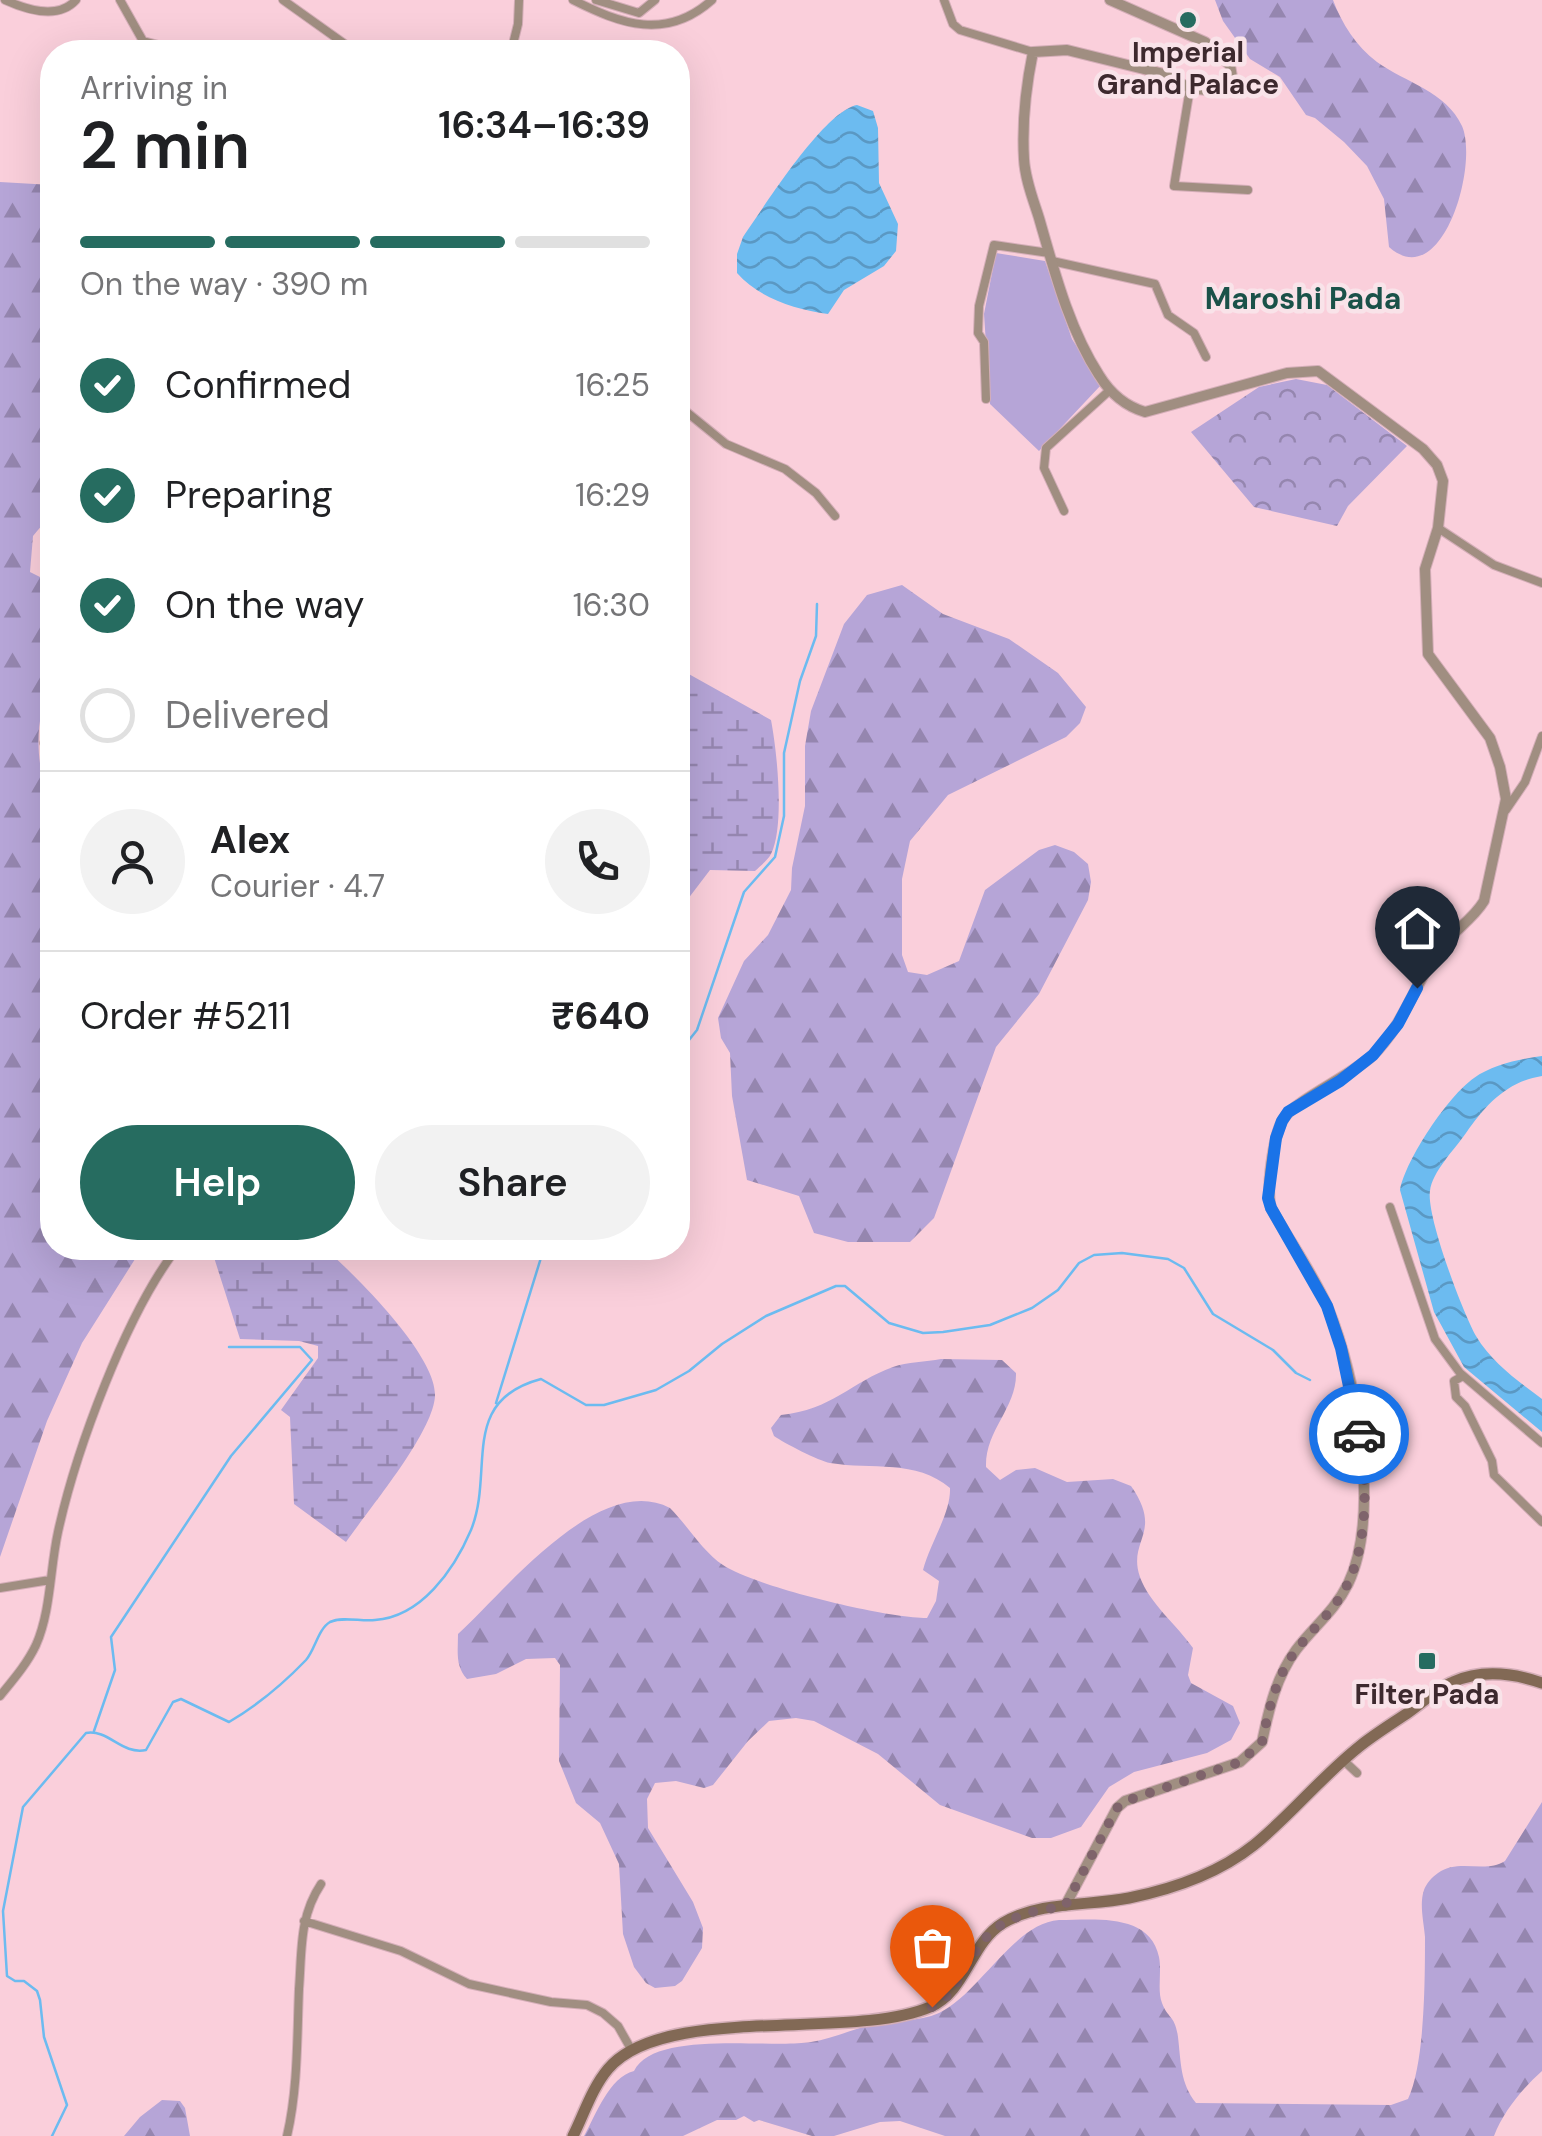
<!DOCTYPE html>
<meta charset="utf-8">
<style>
:root{--surface:#fff;--page:#f2f2f2;--text:#202124;--muted:#757577;--line:#e0e0e0;--accent:#266c60}
body{margin:0;font-family:"DM Sans",sans-serif;background:var(--page);color:var(--text);height:100vh;display:flex;flex-direction:column;font-size:38px;white-space:nowrap}
*{box-sizing:border-box;margin:0}
p{font-size:32px;color:var(--muted)}
.icon{flex:none;width:55px;height:55px;fill:none;stroke:currentColor;stroke-width:2;stroke-linecap:round;stroke-linejoin:round}
.map{position:relative;flex:1;overflow:hidden}
.drawer{position:absolute;left:40px;top:40px;width:650px;height:1220px;display:flex;flex-direction:column;background:var(--surface);border-radius:40px;box-shadow:0 10px 40px #0002}
.drawer>*{flex:none}
.pin{position:absolute;display:grid;place-items:center;width:85px;height:85px;color:#fff;margin:-102px -42px;border-radius:50% 50% 50% 0;rotate:-45deg;box-shadow:0 0 10px #0007}
.pin .icon{rotate:45deg}
.courier{position:absolute;display:grid;place-items:center;width:100px;height:100px;margin:-50px;border:8px solid #1a73e8;border-radius:50%;background:#fff;color:#222;box-shadow:0 2px 12px #0007}
.headline em{font-style:normal;font-weight:600}
.headline div{display:flex;flex-direction:column-reverse}
.headline{display:flex;align-items:center;justify-content:space-between;height:170px;padding:0 40px}
h1{font-size:65px;font-weight:600;line-height:75px}
.bar{display:grid;grid-template-columns:repeat(4,1fr);gap:15px 10px;align-content:center;height:120px;padding:0 40px}
.bar i{height:12px;border-radius:8px;background:var(--line)}
.bar .current{background:var(--accent)}
.bar p{grid-column:span 4}
.line{display:flex;align-items:center;gap:25px;padding:0 40px;border-top:2px solid var(--line)}
.line div{flex:1}
.round{display:grid;place-items:center;flex:none;width:105px;height:105px;border-radius:52px;background:var(--page)}
ol{padding:0 40px;list-style:none}
li{display:flex;align-items:center;gap:30px;height:110px}
li p{margin-inline-start:auto}
li .icon{padding:10px;border-radius:50%;background:var(--accent);color:#fff;stroke-width:4}
li:last-child{color:var(--muted)}
li i{width:55px;height:55px;border:5px solid var(--line);border-radius:50%}
.primary-button{display:flex;gap:20px;margin-top:auto;padding:20px 40px}
.primary-button a{flex:1;height:115px;border-radius:60px;background:var(--accent);color:#fff;font-size:40px;font-weight:600;line-height:115px;text-align:center}
.primary-button a+a{background:var(--page);color:var(--text)}
.map>svg:first-child{display:block}
.green{fill:#b6a5d7}
.forest{fill:url(#forest-firs)}
.wetland{fill:url(#wetland-marsh)}
.park{fill:url(#park-crowns)}
.water{fill:url(#water-waves)}
.lines{fill:none;stroke-linecap:round;stroke-linejoin:round}
.stream{stroke:#6cbbf0;stroke-width:2.5}
.minor-casing{stroke:#d4aeb8;stroke-width:10}
.tertiary-casing{stroke:#d4aeb8;stroke-width:12}
.secondary-casing{stroke:#d4aeb8;stroke-width:14}
.minor{stroke:#a08e81;stroke-width:8}
.tertiary{stroke:#a08e81;stroke-width:10}
.secondary{stroke:#826955;stroke-width:11}
.done{stroke:#7f636b;stroke-width:10;stroke-dasharray:0 18}
.route{stroke:#1a73e8;stroke-width:12}
.poi-dot{fill:#266c60;stroke:#f9e3e9;stroke-width:4}
.labels{text-anchor:middle;dominant-baseline:central;stroke-width:9;stroke-linejoin:round;paint-order:stroke}
.poi-label{font-size:28px;font-weight:bold;fill:#3d292e;stroke:#f9e3e9}
.neighbourhood-label{font-size:30px;font-weight:bold;fill:#1a5249;stroke:#f9e3e9}
</style>
<div class="map">
<svg width="1542" height="2136" viewBox="0 0 1542 2136">
<defs>
<pattern id="forest-firs" width="22" height="20" patternUnits="userSpaceOnUse" patternTransform="scale(2.5)"><rect width="22" height="20" fill="#b6a5d7"/><path d="M5 1l3.5 6h-7zM16 11l3.5 6h-7z" fill="#9586af"/></pattern>
<pattern id="wetland-marsh" width="20" height="14" patternUnits="userSpaceOnUse" patternTransform="scale(2.5)"><rect width="20" height="14" fill="#b6a5d7"/><path d="M1 5h8M5 5V1M11 12h8M15 12V8" fill="none" stroke="#9586af"/></pattern>
<pattern id="park-crowns" width="20" height="18" patternUnits="userSpaceOnUse" patternTransform="scale(2.5)"><rect width="20" height="18" fill="#b6a5d7"/><path d="M2 6a3 3 0 1 1 6 0M12 15a3 3 0 1 1 6 0" fill="none" stroke="#9586af"/></pattern>
<pattern id="water-waves" width="16" height="10" patternUnits="userSpaceOnUse" patternTransform="scale(2.5)"><rect width="16" height="10" fill="#6cbbf0"/><path d="M0 5q4-4 8 0t8 0" fill="none" stroke="#5a98c3"/></pattern>
</defs>
<rect width="100%" height="100%" fill="#facfdb"/>
<path class="green" d="M 996,253 L 1045,261 L 1072,339 L 1101,385 L 1039,451 L 990,404 L 984,314 Z"/>
<path class="forest" d="M 1215,0 L 1333,0 C 1342,24 1356,46 1377,62 C 1406,83 1446,91 1462,126 C 1479,165 1442,294 1389,247 L 1384,199 L 1367,166 L 1344,142 L 1315,118 L 1306,115 L 1280,77 L 1250,59 L 1223,21 Z
M 0,182 L 52,185 L 52,513 L 33,536 L 30,572 L 52,583 L 52,686 C 32,720 36,770 52,805 L 52,1248 L 142,1248 L 82,1343 L 47,1421 L 0,1557 Z
M 902,585 L 943,614 L 1009,639 L 1058,673 L 1086,707 L 1080,723 L 1066,737 L 948,795 L 910,841 L 902,879 L 902,955 L 908,972 L 927,975 L 959,961 L 985,890 L 1039,850 L 1055,845 L 1074,852 L 1088,864 L 1091,882 L 1088,900 L 1039,994 L 996,1047 L 934,1218 L 910,1242 L 848,1242 L 814,1233 L 799,1196 L 747,1180 L 732,1096 L 730,1053 L 721,1038 L 718,1018 L 744,961 L 768,935 L 791,890 L 792,868 L 805,806 L 805,746 L 811,711 L 844,624 L 867,595 Z
M 941,1359 L 1002,1360 L 1016,1373 C 1017,1408 985,1430 986,1467 L 1000,1480 L 1016,1470 L 1035,1468 L 1067,1482 L 1113,1479 L 1131,1486 C 1164,1533 1127,1540 1140,1577 C 1149,1603 1177,1625 1193,1648 L 1188,1675 L 1191,1683 L 1233,1706 L 1240,1723 L 1231,1740 L 1207,1753 L 1134,1772 L 1109,1787 L 1081,1827 L 1051,1838 L 1032,1838 L 940,1805 L 878,1754 L 814,1721 L 796,1718 L 769,1721 L 748,1741 L 713,1785 L 704,1788 L 676,1781 L 655,1783 L 647,1799 L 648,1828 L 693,1902 L 703,1928 L 702,1948 L 682,1981 L 675,1986 L 655,1988 L 646,1983 L 634,1967 L 623,1934 L 619,1864 L 600,1823 L 576,1803 L 559,1761 L 560,1665 L 555,1658 L 526,1659 L 496,1674 L 467,1679 C 455,1666 458,1651 458,1634 C 504,1592 599,1471 670,1508 C 688,1526 703,1552 723,1565 C 756,1587 886,1618 927,1618 L 936,1601 L 939,1581 L 923,1570 C 930,1543 951,1513 950,1488 C 916,1459 872,1470 830,1463 C 819,1461 784,1443 774,1436 L 771,1428 L 781,1415 C 832,1410 851,1382 893,1367 C 907,1362 926,1362 941,1359 Z
M 1542,1802 L 1542,2071 C 1523,2088 1503,2112 1494,2136 L 945,2136 L 900,2121 L 880,2122 L 834,2136 L 812,2136 L 759,2120 L 754,2122 L 744,2116 L 736,2120 L 717,2120 L 683,2136 L 584,2136 C 596,2115 609,2077 634,2071 C 654,2029 771,2049 811,2042 C 831,2039 851,2030 870,2025 C 891,2020 919,2022 939,2013 C 980,1993 1014,1923 1059,1920 C 1093,1920 1150,1912 1159,1957 C 1162,1972 1157,1990 1162,2003 C 1168,2019 1175,2015 1178,2037 C 1181,2062 1180,2083 1196,2103 L 1391,2105 L 1408,2099 C 1425,2063 1425,1979 1425,1937 C 1424,1923 1419,1904 1424,1890 C 1426,1884 1432,1877 1438,1873 C 1459,1858 1485,1874 1505,1861 Z
M 162,2100 L 180,2101 L 185,2108 L 190,2136 L 124,2136 L 140,2117 Z"/>
<path class="wetland" d="M 678,668 L 771,720 C 777,751 785,826 771,854 C 768,860 760,866 755,871 L 710,870 L 678,912 Z
M 211,1248 L 330,1248 L 331,1254 C 360,1280 437,1357 435,1396 C 433,1433 369,1509 346,1542 L 294,1504 L 290,1417 L 281,1410 L 318,1358 L 318,1346 L 299,1341 L 240,1339 Z"/>
<path class="park" d="M 1296,379 L 1327,385 L 1407,446 L 1348,506 L 1337,526 L 1254,507 L 1191,432 L 1259,387 Z"/>
<path class="water" d="M 857,105 L 873,111 L 878,128 L 879,183 L 898,224 L 896,251 L 884,266 L 844,290 L 828,314 C 794,309 759,298 737,273 L 737,254 L 743,237 C 764,207 824,111 857,105 Z
M 1542,1056 L 1542,1076 C 1506,1082 1486,1105 1466,1133 C 1455,1149 1432,1172 1430,1191 C 1426,1216 1463,1313 1476,1336 C 1492,1363 1518,1381 1542,1399 L 1542,1432 L 1464,1367 L 1434,1312 L 1400,1190 C 1406,1159 1448,1096 1474,1078 C 1492,1065 1520,1059 1542,1056 Z"/>
<g class="lines">
<path class="stream" d="M 678,1046 L 689,1040 L 697,1030 L 744,892 L 775,857 L 784,816 L 784,753 L 800,681 L 816,636 L 817,604
M 496,1403 L 544,1248
M 94,1731 L 115,1670 L 111,1637 L 231,1456 L 312,1360 L 300,1347 L 229,1347
M 52,2136 L 67,2105 L 44,2037 L 40,2000 L 37,1991 L 24,1981 L 15,1981 L 7,1976 L 3,1911 L 23,1807 L 86,1733 C 109,1729 121,1755 146,1750 L 173,1702 L 181,1699 L 229,1722 C 258,1705 282,1685 306,1660 C 315,1650 318,1629 330,1622 C 343,1616 362,1622 375,1620 C 421,1617 454,1570 471,1530 C 495,1471 458,1401 541,1379 L 586,1405 L 604,1405 L 656,1390 L 689,1371 L 722,1344 L 766,1316 L 836,1286 L 845,1286 L 889,1323 L 923,1333 L 943,1332 L 990,1325 L 1032,1308 L 1058,1290 L 1079,1263 L 1094,1255 L 1122,1253 L 1168,1259 L 1184,1268 L 1213,1314 L 1273,1350 L 1296,1373 L 1310,1380"/>
<g class="minor-casing">
<path id="minor" d="M 5,0 C 27,10 58,20 76,0
M 120,0 L 143,41 L 185,52
M 283,0 L 356,52
M 573,0 C 621,24 666,41 712,0
M 596,0 L 639,13 L 655,0
M 944,0 L 953,24 L 960,30 L 1033,52
M 511,52 L 518,24 L 519,0
M 1190,88 L 1174,186 L 1248,190
M 1052,261 L 1155,284 L 1168,315 L 1194,333 L 1206,357
M 986,399 L 984,342 L 978,333 L 979,306 L 994,245 L 1049,253
M 678,405 L 726,444 L 785,469 L 816,493 L 835,516
M 1064,511 L 1044,468 L 1046,448 L 1110,390
M 1438,528 L 1494,565 L 1542,583
M 44,743 L 52,746
M 1506,810 L 1525,782 L 1542,736
M 1390,1207 L 1435,1339 L 1460,1373 L 1542,1443
M 1463,1376 L 1454,1381 L 1456,1397 L 1465,1406 L 1492,1461 L 1494,1475 L 1542,1522
M 0,1588 L 50,1580
M 0,1696 C 13,1680 27,1664 36,1645 C 51,1611 50,1568 58,1532 C 76,1450 126,1314 177,1248
M 1343,1760 L 1357,1773
M 304,1921 L 401,1951 L 469,1984 L 551,2002 L 587,2005 L 603,2013 L 618,2026 L 631,2049
M 287,2136 C 298,2089 297,2037 299,1989 C 302,1951 299,1917 321,1884"/>
</g>
<g class="tertiary-casing">
<path id="tertiary" d="M 1065,1906 L 1117,1808 L 1125,1801 L 1240,1762 L 1262,1742 C 1269,1709 1276,1677 1296,1650 C 1314,1626 1334,1612 1348,1584 C 1381,1515 1357,1377 1328,1308 C 1313,1273 1289,1241 1271,1208 C 1266,1189 1273,1134 1284,1118 C 1295,1101 1351,1075 1372,1056 C 1403,1026 1414,986 1438,951 C 1451,932 1472,921 1484,901 L 1506,799 L 1500,767 L 1490,738 L 1428,654 L 1425,569 L 1438,528 L 1443,481 L 1437,465 L 1423,449 L 1318,371 L 1287,373 L 1145,412 C 1125,406 1110,393 1099,375 C 1069,329 1054,270 1039,218 C 1033,199 1025,179 1024,159 C 1022,125 1026,86 1033,52 L 1067,50 L 1160,73 L 1190,88 L 1223,92 L 1233,83 L 1230,65 L 1205,42 L 1110,0"/>
</g>
<g class="secondary-casing">
<path id="secondary" d="M 573,2136 C 584,2114 592,2088 608,2069 C 663,2003 851,2041 930,2007 C 966,1992 970,1943 1003,1923 C 1040,1901 1089,1906 1129,1898 C 1173,1889 1219,1873 1254,1845 C 1291,1815 1322,1776 1360,1746 C 1375,1734 1393,1723 1409,1712 C 1423,1702 1438,1688 1453,1682 C 1482,1669 1513,1673 1542,1683"/>
</g>
<use href="#minor" class="minor"/>
<use href="#tertiary" class="tertiary"/>
<use href="#secondary" class="secondary"/>
</g>
<g class="lines">
<path class="done" d="M 932,2007 L 950,1994 L 983,1940 L 1002,1924 L 1026,1913 L 1065,1906 L 1117,1808 L 1126,1801 L 1240,1762 L 1262,1742 C 1269,1709 1276,1675 1298,1648 C 1314,1627 1333,1612 1346,1587 C 1368,1546 1368,1479 1359,1434"/>
<path class="route" d="M 1359,1434 L 1341,1348 L 1327,1306 L 1271,1208 L 1268,1198 L 1276,1138 L 1282,1121 L 1288,1112 L 1340,1081 L 1373,1055 L 1398,1024 L 1417,988"/>
</g>
<g class="poi-dot">
<circle cx="1188" cy="20" r="10"/>
<rect x="1417" y="1651" width="20" height="20" rx="5"/>
</g>
<g class="labels">
<g class="poi-label">
<text x="1188" y="52">Imperial<tspan x="1188" dy="32">Grand Palace</tspan></text>
<text x="1427" y="1694">Filter Pada</text>
</g>
<g class="neighbourhood-label">
<text x="1303" y="298">Maroshi Pada</text>
</g>
</g>
</svg>
<div class="pin" style="left:932px;top:2007px;background:#ea580c"><svg class="icon" aria-label="bag" viewBox="0 0 24 24"><path d="M5 8h14l-1 12H6zM9 8a3 3 0 0 1 6 0"/></svg></div>
<div class="pin" style="left:1417px;top:988px;background:#1f2937"><svg class="icon" aria-label="home" viewBox="0 0 24 24"><path d="M3 11l9-7 9 7M6 9v11h12V9"/></svg></div>
<div class="courier" style="left:1359px;top:1434px"><svg class="icon" aria-label="car" viewBox="0 0 24 24"><path d="M5 17H2v-5l4-1 3-4h7l3 4 3 1v5h-3M9 17h6M6 11h13"/><circle cx="7" cy="17" r="2"/><circle cx="17" cy="17" r="2"/></svg></div>
<section class="drawer">
<div class="headline"><div><h1>2 min</h1><p>Arriving in</p></div><em>16:34–16:39</em></div>
<div class="bar"><i class="current"></i><i class="current"></i><i class="current"></i><i></i><p>On the way · 390 m</p></div>
<ol>
<li><svg class="icon" aria-label="check" viewBox="0 0 24 24"><path d="M5 12l5 5 9-10"/></svg>Confirmed<p>16:25</p></li>
<li><svg class="icon" aria-label="check" viewBox="0 0 24 24"><path d="M5 12l5 5 9-10"/></svg>Preparing<p>16:29</p></li>
<li><svg class="icon" aria-label="check" viewBox="0 0 24 24"><path d="M5 12l5 5 9-10"/></svg>On the way<p>16:30</p></li>
<li><i></i>Delivered</li>
</ol>
<div class="line" style="height:180px"><a class="round"><svg class="icon" aria-label="person" viewBox="0 0 24 24"><circle cx="12" cy="8" r="4"/><path d="M4 21q1-7 8-7t8 7"/></svg></a><div><b>Alex</b><p>Courier · 4.7</p></div><a class="round"><svg class="icon" aria-label="phone" viewBox="0 0 24 24"><path d="M5 4h4l2 5-3 2q2 4 5 5l2-3 5 2v4C11 20 4 13 5 4z"/></svg></a></div>
<div class="line" style="height:130px"><div>Order #5211</div><b>₹640</b></div>
<div class="primary-button"><a>Help</a><a>Share</a></div>
</section>
</div>
